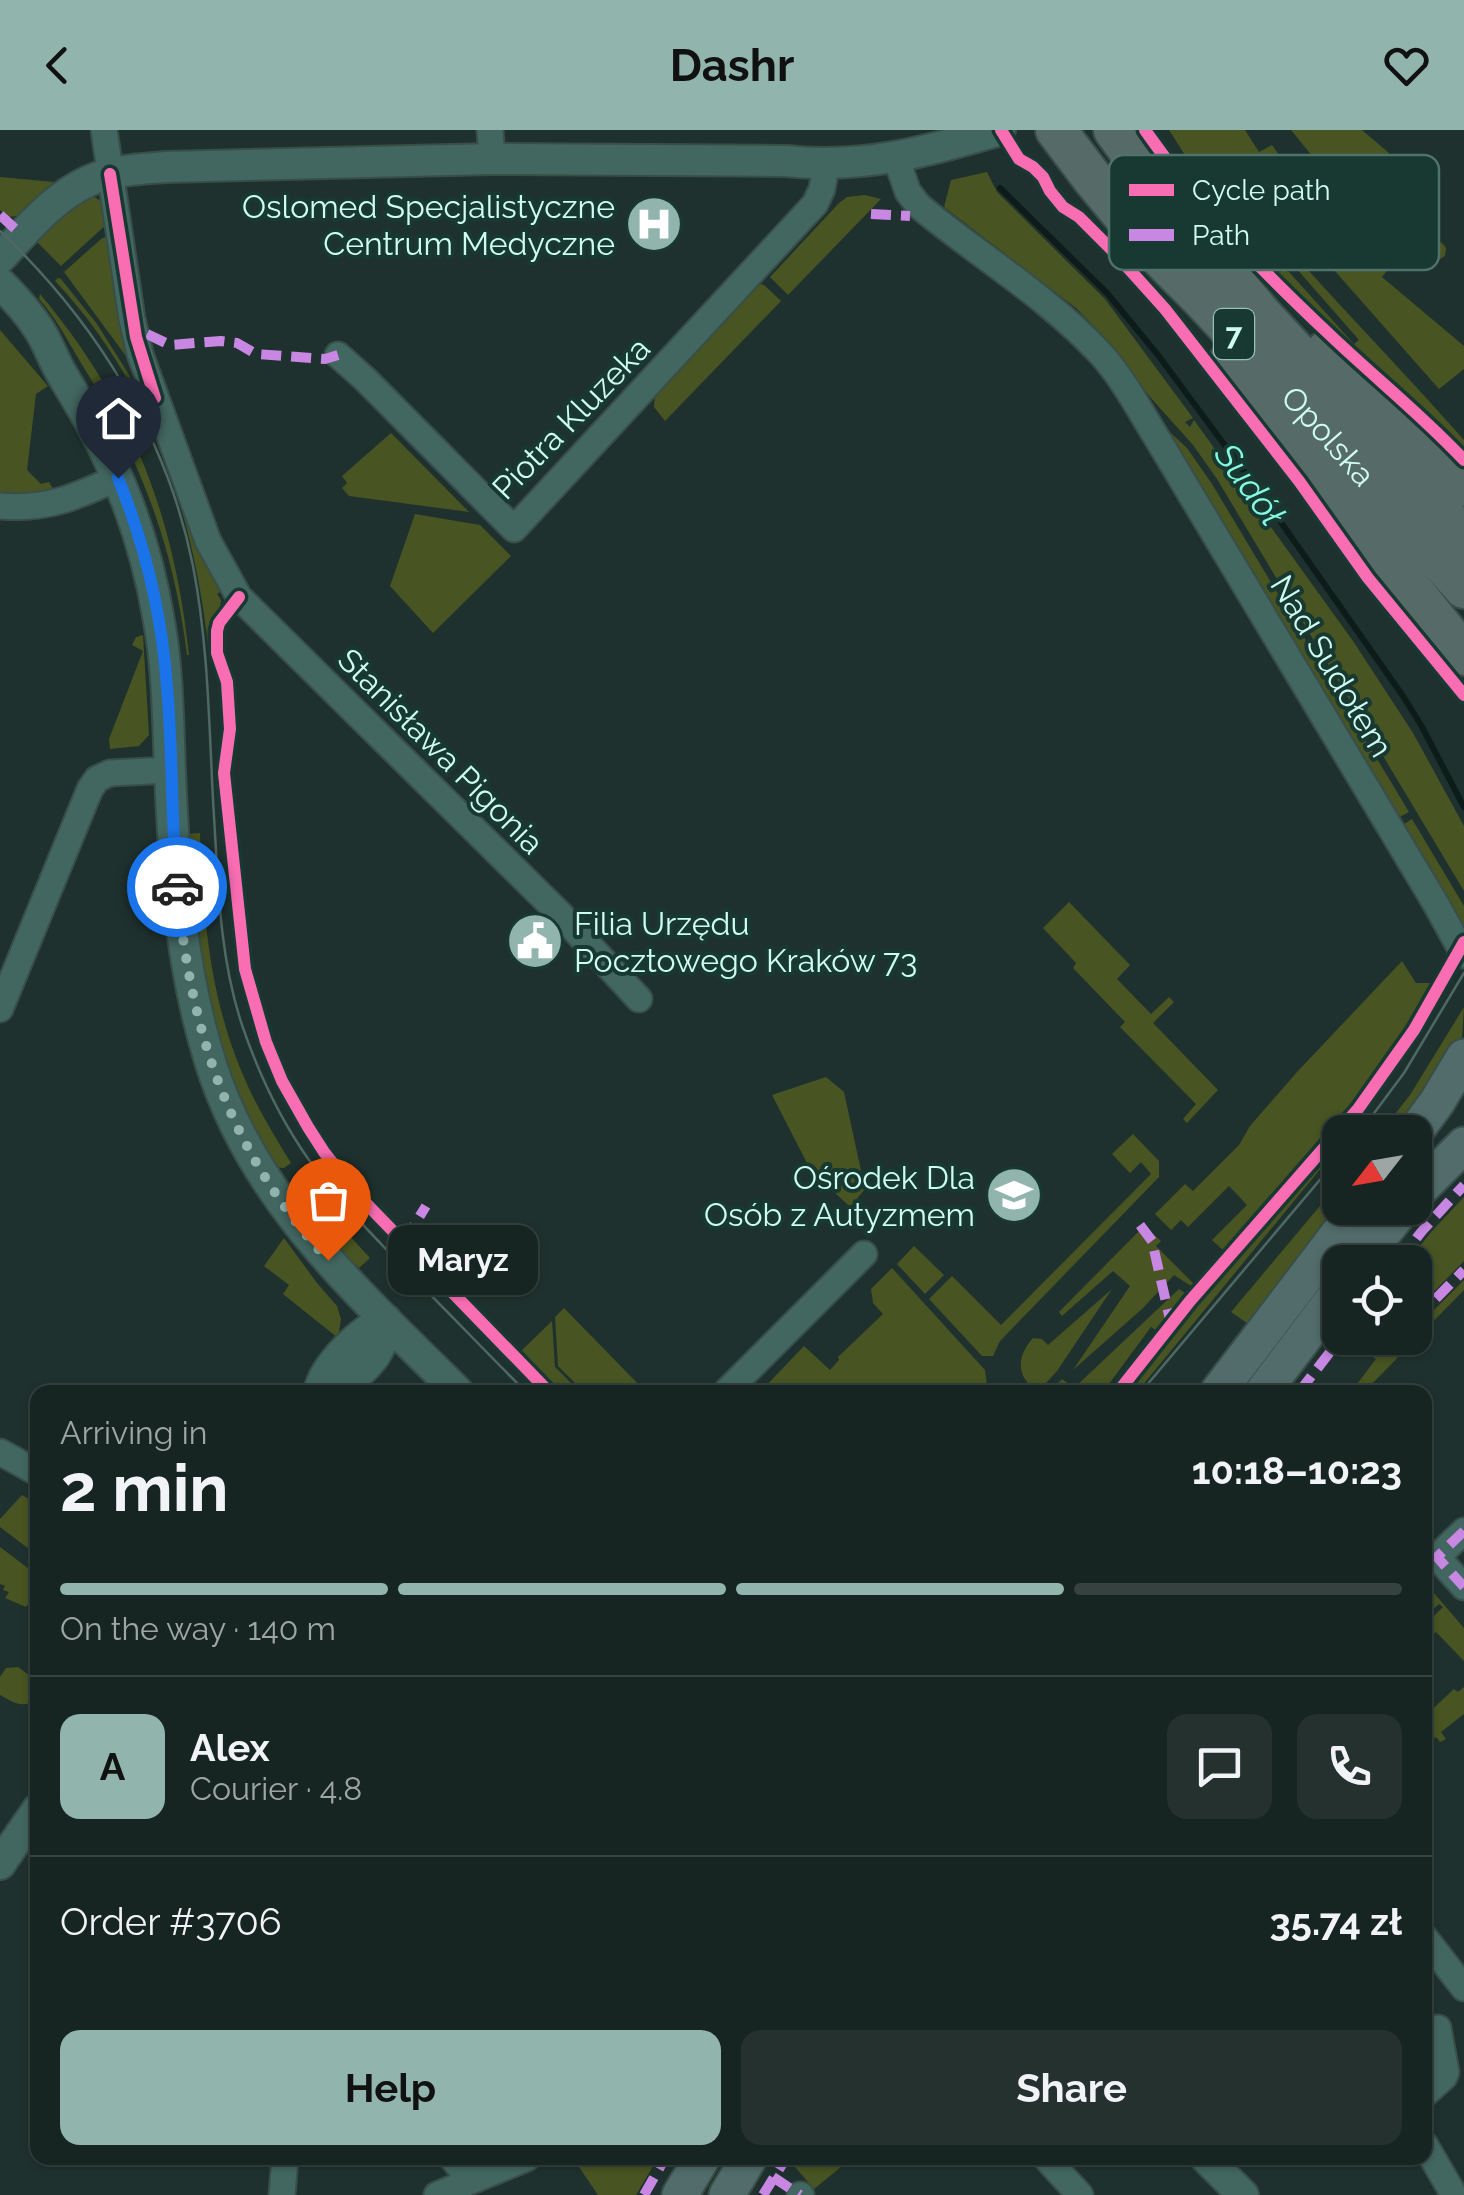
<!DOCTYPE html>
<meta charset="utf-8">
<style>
:root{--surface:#172522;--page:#24312f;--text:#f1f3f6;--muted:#9ea5a5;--line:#364240;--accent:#91b5ad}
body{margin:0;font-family:Raleway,sans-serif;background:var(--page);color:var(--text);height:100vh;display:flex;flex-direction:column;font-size:38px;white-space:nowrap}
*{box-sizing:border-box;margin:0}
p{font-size:32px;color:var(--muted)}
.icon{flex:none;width:55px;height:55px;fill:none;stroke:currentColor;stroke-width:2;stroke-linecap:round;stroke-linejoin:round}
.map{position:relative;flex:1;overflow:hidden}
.sheet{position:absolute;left:30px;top:1255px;width:1402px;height:780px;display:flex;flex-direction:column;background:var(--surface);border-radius:20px;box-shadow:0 2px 8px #0004,0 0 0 2px var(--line)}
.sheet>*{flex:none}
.needle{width:65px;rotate:239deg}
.buttons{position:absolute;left:1322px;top:985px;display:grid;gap:20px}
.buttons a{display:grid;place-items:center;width:110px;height:110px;border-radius:20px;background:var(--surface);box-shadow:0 2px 8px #0004,0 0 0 2px var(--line);font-size:50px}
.pin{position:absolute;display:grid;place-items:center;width:85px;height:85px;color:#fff;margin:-102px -42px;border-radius:50% 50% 50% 0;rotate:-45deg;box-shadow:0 0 10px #0007}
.pin .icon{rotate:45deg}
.courier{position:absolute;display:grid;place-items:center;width:100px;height:100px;margin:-50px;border:8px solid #1a73e8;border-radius:50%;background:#fff;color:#222;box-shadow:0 2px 12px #0007}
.bubble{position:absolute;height:70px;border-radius:20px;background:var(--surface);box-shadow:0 2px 8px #0004,0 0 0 2px var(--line);font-size:32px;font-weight:700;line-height:70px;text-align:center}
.overview em{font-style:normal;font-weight:700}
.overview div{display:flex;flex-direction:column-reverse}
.overview{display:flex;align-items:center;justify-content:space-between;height:170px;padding:0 30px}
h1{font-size:65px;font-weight:700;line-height:75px}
.bar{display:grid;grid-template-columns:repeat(4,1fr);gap:15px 10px;align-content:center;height:120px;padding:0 30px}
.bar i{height:12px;border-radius:8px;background:var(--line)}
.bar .on{background:var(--accent)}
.bar p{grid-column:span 4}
.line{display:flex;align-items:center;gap:25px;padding:0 30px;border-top:2px solid var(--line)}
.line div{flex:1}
.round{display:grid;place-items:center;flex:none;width:105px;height:105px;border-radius:20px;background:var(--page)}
.action{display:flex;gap:20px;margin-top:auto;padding:20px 30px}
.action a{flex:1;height:115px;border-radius:20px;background:var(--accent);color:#111;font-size:40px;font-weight:700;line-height:115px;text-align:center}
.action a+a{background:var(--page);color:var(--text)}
header{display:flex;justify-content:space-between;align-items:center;height:130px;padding:0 30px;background:var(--accent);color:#111;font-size:45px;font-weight:700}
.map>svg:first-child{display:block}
.green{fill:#485421}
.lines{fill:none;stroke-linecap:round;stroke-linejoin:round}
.stream{stroke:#0d1c19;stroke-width:6}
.minor-casing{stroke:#384e49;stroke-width:29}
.tertiary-casing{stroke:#384e49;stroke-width:34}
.secondary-casing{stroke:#384e49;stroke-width:39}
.primary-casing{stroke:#384e49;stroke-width:44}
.minor{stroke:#426660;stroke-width:25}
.tertiary{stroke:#426660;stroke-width:30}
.secondary{stroke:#516c6a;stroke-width:35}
.primary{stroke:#566a68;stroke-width:40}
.tram{stroke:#4e6864;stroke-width:2.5}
.quiet{stroke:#c787e3;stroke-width:10;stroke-dasharray:20 10;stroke-linecap:butt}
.cycleway-casing{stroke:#183832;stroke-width:19}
.cycleway{stroke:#f96db3;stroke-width:12}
.done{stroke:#91b5ad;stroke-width:10;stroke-dasharray:0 18}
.route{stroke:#1a73e8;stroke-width:12}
.labels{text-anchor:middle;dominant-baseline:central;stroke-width:8;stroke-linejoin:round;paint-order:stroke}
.shield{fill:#183832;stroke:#97c1b8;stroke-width:2.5}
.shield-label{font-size:30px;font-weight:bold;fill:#cefcf1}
.poi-label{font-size:32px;fill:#cefcf1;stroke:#183832;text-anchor:end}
.street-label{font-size:32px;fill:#cefcf1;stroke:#183832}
.water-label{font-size:35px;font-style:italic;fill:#87fae3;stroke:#183832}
.key{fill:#183832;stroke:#4f736b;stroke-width:2.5}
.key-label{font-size:28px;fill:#cefcf1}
</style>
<header><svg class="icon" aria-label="back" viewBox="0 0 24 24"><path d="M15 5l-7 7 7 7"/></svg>Dashr<svg class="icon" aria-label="heart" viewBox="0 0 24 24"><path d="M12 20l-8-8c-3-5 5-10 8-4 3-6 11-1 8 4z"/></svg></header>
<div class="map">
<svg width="1464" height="2065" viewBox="0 0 1464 2065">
<rect width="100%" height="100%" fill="#1f312e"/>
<path class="green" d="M 1169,0 L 1245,0 L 1259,22 L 1272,15 C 1277,23 1287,33 1288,42 C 1292,71 1265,74 1284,113 C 1343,180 1405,243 1464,310 L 1464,321 C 1403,260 1336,204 1275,143 L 1284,140 L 1289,142 L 1354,214 L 1359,210 L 1218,49 L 1211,55 L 1266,118 L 1268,123 L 1265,133 L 1193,52 L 1199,47 Z
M 1291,0 L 1362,0 L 1389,23 L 1354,65 L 1386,94 L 1384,95 L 1331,49 Z
M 987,42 L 997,62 L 1105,169 L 1193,288 L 1185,292 L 1190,297 L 1194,290 L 1353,511 L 1413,603 L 1464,696 L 1464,761 L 1217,349 L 1193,315 L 1150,267 L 1105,208 L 1076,178 L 944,77 L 951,50 Z
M 0,47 L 54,52 L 17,86 L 8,87 L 0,80 Z
M 865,65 L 881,69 L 788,165 L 770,147 L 839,73 L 847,67 Z
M 88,66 C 104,67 105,79 108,93 L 61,136 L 34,109 L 56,86 Z
M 1305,71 L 1320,74 L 1392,134 L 1382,147 L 1464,216 L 1464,239 L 1439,259 L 1334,140 L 1355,124 L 1343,108 L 1320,125 C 1307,109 1283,89 1305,71 Z
M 1406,84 L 1444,115 L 1446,118 L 1445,126 L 1437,131 L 1427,131 L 1391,100 Z
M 110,105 L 134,237 L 64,142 L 101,109 Z
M 58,148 L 61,149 L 97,194 L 133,251 L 138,250 L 222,461 L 217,464 L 221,470 L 220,479 L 211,495 L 211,523 L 209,523 C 194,385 152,254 55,151 Z
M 756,153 L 764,155 L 781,171 L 665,291 L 654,277 L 655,264 Z
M 40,164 C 131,272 174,385 189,525 L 187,525 C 173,413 140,328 81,233 C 68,211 56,188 39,169 Z
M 0,200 L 48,256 L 36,264 L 27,340 L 41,354 L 49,352 L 53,359 L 32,363 L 0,363 Z
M 1158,291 L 1187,318 L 1212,354 L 1409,682 L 1396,689 Z
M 391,303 L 469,382 L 349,366 L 342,358 L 347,353 L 342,346 Z
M 415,384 L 480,395 L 511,426 L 433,503 L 390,456 Z
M 143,505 L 149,605 L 139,616 L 110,619 L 109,609 L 143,521 L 132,515 L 136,507 Z
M 1412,689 L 1464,776 L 1464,796 L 1462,800 L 1401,696 Z
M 200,703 C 203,787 210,868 243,945 C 256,976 274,1005 291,1033 L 284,1038 L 273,1037 L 256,1012 L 206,882 L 189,734 L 189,704 Z
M 1069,772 L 1130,835 L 1117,849 L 1151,884 L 1169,867 L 1174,872 L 1153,893 L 1218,960 L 1187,993 L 1183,989 L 1196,974 L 1120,897 L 1125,892 L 1073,838 L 1076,833 L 1043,798 Z
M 1402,831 L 1416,853 L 1434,853 L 1402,905 L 1358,969 L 1224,1121 L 1212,1110 L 1247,1075 L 1229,1056 L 1188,1097 L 1181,1090 L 1171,1100 L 1155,1084 L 1185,1054 L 1193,1061 L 1239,1015 L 1250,996 L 1297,942 Z
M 1464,877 L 1462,909 L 1445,940 L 1401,1002 L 1381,1002 L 1410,965 Z
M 826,947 L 844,962 L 865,1059 L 850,1077 L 810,1039 L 772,965 Z
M 1133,1004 L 1159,1031 L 1159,1047 L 1000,1211 L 993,1226 L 982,1226 L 929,1169 L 952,1146 L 1001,1195 L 1151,1044 L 1141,1032 L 1130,1043 L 1112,1024 Z
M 1336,1020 L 1137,1262 L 1133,1262 C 1140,1237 1163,1212 1180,1192 C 1230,1133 1284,1077 1336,1020 Z
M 300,1046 L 336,1091 L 370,1128 L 359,1138 L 318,1100 L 289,1058 L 291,1053 Z
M 1340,1052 L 1340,1078 L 1254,1198 L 1231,1182 Z
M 1464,1067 L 1464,1131 L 1415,1181 L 1415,1132 L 1407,1132 L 1432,1101 Z
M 1144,1096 L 1161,1111 L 1156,1116 L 1194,1154 L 1191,1156 L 1174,1145 L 1143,1178 L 1073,1240 L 1130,1156 L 1113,1141 L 1062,1186 L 1059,1182 Z
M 284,1108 L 317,1153 L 337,1176 L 341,1189 L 338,1208 L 283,1164 L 289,1155 L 264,1136 Z
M 914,1116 L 944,1145 L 925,1164 L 897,1134 Z
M 892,1138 L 985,1240 L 988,1262 L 760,1262 L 804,1216 L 830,1240 L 839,1230 L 838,1227 L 883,1184 L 873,1173 L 871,1159 Z
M 1464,1150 L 1464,1160 L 1364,1262 L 1351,1262 L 1376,1229 L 1349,1210 L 1351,1208 L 1415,1208 L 1415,1199 Z
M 1112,1159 L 1057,1241 L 1038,1262 C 1016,1247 1016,1227 1033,1208 L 1042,1209 L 1048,1215 Z
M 1179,1159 L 1187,1164 L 1157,1201 L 1151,1197 L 1103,1262 L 1049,1262 L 1062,1249 L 1074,1258 Z
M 564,1178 L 646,1262 L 605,1262 L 598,1256 L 592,1262 L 584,1262 L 558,1236 L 555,1187 Z
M 552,1191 L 555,1237 L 580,1262 L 560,1262 L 520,1222 Z
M 22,1365 L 37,1374 L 37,1425 L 0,1397 L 0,1389 Z
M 0,1417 L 37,1445 L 37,1462 L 26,1477 L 5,1468 L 9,1462 L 3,1460 L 5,1456 L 0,1454 Z
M 1427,1455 L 1464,1498 L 1464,1531 L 1436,1502 L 1425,1511 L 1425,1495 L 1443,1477 L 1439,1474 L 1425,1487 L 1425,1481 L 1434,1471 L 1425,1462 Z
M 18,1537 L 37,1551 L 37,1569 C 23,1579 14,1573 0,1565 L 0,1547 L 6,1538 Z
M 1464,1557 L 1464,1584 L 1441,1602 L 1446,1609 L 1440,1612 L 1436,1607 L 1425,1615 L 1425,1586 L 1454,1559 L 1458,1562 Z
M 573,2028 L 658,2028 L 636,2065 L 598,2065 Z
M 790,2028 L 852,2028 L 814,2059 L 789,2030 Z"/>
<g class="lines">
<path class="stream" d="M 1000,58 L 1107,163 L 1158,225 L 1266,371 L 1403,566 L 1421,595 L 1464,677"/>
<g class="minor-casing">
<path id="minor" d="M 104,0 L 132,189 L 140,224 L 208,411 L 239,467 L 559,783 L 639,869
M 490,0 L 492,29
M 896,28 L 908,62 L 919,76 C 978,125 1047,166 1100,223 C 1124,249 1141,283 1160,313 L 1436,774 L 1464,825
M 338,225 L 365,249 L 514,399 L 815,74 L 822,59 L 826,35
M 0,376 C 47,380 76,367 117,348
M 0,879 L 90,659 L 97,649 L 110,643 L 170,640
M 726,1262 L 864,1124
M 0,1322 L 38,1343
M 1464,1401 L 1437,1427 L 1464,1457
M 1425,1808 L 1464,1858
M 1425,1964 L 1444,1947 L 1446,1942 L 1438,1898
M 1425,2015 L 1454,2065
M 452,2028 L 471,2050
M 1046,2028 L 1080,2065
M 282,2065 L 285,2028
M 437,2065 L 527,2028
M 800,2065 L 801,2065"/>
</g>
<g class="tertiary-casing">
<path id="tertiary" d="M 0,128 C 27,100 53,67 89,51 C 112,40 141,39 166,37 L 492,29 L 786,31 C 863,39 927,22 1000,0
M 0,153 C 15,168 32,186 43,206 C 50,219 55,233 63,246 C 77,270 92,293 104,319 C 131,373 149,431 159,491 C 168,541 168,591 170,642 C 174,740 181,840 211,934 C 255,1073 358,1162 458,1262
M 319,1262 C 324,1236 361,1200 386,1190
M 338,1262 C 364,1237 383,1228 386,1190
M 0,1734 L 38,1679
M 1206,2028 L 1243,2065"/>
</g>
<g class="secondary-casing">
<path id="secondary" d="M 1415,1002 L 1437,972 L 1464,927
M 1415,1064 L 1464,1015
M 1360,1132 L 1403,1078
M 1218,1262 L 1358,1078
M 1263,1262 L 1340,1160
M 680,2065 L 702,2028
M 727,2065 L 749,2028"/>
</g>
<g class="primary-casing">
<g id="primary">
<path id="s1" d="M 1056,0 L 1093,49 L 1147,114 L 1201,168 L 1320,295 L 1464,458"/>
<path d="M 1114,0 L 1163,67 L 1262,185 L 1384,317 L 1464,408"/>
<path d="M 1327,220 L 1413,302 L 1464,356"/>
<path d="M 1229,232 C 1306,331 1387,426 1464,525"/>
</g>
</g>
<use href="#minor" class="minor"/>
<use href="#tertiary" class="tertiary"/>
<use href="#secondary" class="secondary"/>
<use href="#primary" class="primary"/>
<path class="tram" d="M 0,101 C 96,192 167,306 193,436 C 208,513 209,592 213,670 C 218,745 218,823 242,895 C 258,942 280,989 309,1030 C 337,1070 371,1103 404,1138 C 445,1179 485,1221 526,1262
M 1360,1002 L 1404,943 L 1464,843
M 1141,1262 L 1340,1026"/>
<path class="quiet" d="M 871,84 L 910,86
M 0,85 L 22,105
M 147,204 L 170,215 L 221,211 L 237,213 L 256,224 L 325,229 L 338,225
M 1140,1095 L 1152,1111 L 1171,1194
M 404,1112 L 426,1076
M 1398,1132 L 1422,1101 L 1464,1055
M 1415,1190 L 1464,1140
M 1299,1262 L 1341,1208
M 1464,1401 L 1437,1427 L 1464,1457
M 773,2047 L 800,2065
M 644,2065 L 665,2028
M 763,2065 L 786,2028"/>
<g class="cycleway-casing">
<path id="cycleway" d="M 1001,0 L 1019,29 L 1033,37 L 1043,47 L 1050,61 L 1063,77 L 1079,87 L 1111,119 L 1165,179 L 1299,351 L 1368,448 L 1464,565
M 1145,0 C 1197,75 1263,142 1329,204 C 1374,247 1422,285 1464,330
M 110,44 L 136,207 L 155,268
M 239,467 L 219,493 L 217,501 L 217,523 L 227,552 L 230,599 L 224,643 L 245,839 L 266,912 L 282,951 L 308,997 L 324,1022 L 356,1063 L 549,1262
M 1118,1262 L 1190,1171 L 1358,979 L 1414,900 L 1464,812"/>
</g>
<use href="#cycleway" class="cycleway"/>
</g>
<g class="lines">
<path class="done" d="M 177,757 C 191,903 228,1020 328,1130"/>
<path class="route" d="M 118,348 C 145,415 162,485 167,557 C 173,624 171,690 177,757"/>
</g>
<defs>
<g id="hospital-disc" transform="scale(2.875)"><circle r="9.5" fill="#91b5ad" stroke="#183832"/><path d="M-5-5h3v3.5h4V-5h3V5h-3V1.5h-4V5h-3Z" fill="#fff"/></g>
<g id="civic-disc" transform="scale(2.875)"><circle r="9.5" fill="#91b5ad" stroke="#183832"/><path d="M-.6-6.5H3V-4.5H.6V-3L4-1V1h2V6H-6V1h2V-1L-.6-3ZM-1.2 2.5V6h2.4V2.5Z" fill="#fff"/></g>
<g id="school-disc" transform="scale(2.875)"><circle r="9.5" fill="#91b5ad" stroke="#183832"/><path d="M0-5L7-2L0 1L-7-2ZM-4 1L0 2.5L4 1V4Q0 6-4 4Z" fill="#fff"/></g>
</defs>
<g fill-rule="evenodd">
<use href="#hospital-disc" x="654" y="94"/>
<use href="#civic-disc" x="535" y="811"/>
<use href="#school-disc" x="1014" y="1065"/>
</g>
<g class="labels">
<rect class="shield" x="1214" y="179" width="40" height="50" rx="8"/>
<g class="shield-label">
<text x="1234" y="204">7</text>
</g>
<g class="poi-label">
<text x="615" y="76">Oslomed Specjalistyczne<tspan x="615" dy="37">Centrum Medyczne</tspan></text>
<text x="574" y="793" text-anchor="start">Filia Urzędu<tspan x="574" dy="37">Pocztowego Kraków 73</tspan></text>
<text x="975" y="1047">Ośrodek Dla<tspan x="975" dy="37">Osób z Autyzmem</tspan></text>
</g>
<g class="street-label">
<text transform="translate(571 288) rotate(-46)">Piotra Kluzeka</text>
<text stroke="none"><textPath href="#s1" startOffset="410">Opolska</textPath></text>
<text transform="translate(1332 536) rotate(59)">Nad Sudołem</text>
<text transform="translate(441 621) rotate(45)">Stanisława Pigonia</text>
</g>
<g class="water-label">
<text transform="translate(1250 354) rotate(54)">Sudół</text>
</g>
</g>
<rect x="1109" y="25" width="330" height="115" rx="15" class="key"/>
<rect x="1129" y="54" width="45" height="12" fill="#f96db3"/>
<rect x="1129" y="99" width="45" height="12" fill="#c787e3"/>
<g class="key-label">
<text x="1192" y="70">Cycle path</text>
<text x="1192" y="115">Path</text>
</g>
</svg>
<div class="buttons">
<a><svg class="needle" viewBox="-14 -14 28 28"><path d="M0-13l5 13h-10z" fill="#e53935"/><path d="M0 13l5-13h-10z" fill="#9ea5a5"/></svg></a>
<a><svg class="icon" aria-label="locate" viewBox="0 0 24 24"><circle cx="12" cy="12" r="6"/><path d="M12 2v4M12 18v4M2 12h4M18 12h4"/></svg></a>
</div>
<div class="pin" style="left:328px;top:1130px;background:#ea580c"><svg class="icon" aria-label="bag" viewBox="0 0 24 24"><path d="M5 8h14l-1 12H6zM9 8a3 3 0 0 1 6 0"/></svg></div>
<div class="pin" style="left:118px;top:348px;background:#1f2937"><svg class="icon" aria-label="home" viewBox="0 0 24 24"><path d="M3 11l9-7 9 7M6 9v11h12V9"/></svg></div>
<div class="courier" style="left:177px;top:757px"><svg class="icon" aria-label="car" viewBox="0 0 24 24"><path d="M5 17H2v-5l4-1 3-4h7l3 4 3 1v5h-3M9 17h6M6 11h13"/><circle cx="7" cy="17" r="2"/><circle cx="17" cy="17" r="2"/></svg></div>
<div class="bubble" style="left:388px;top:1095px;width:150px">Maryz</div>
<section class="sheet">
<div class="overview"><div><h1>2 min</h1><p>Arriving in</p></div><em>10:18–10:23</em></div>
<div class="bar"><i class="on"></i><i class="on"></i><i class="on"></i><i></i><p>On the way · 140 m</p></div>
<div class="line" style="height:180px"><b class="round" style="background:var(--accent);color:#111">A</b><div><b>Alex</b><p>Courier · 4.8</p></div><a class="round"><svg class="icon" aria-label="chat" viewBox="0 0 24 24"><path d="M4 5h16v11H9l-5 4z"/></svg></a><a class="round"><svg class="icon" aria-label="phone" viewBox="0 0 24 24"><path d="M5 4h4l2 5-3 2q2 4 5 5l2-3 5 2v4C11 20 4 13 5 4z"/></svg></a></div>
<div class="line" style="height:130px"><div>Order #3706</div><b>35.74 zł</b></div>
<div class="action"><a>Help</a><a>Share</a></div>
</section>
</div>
